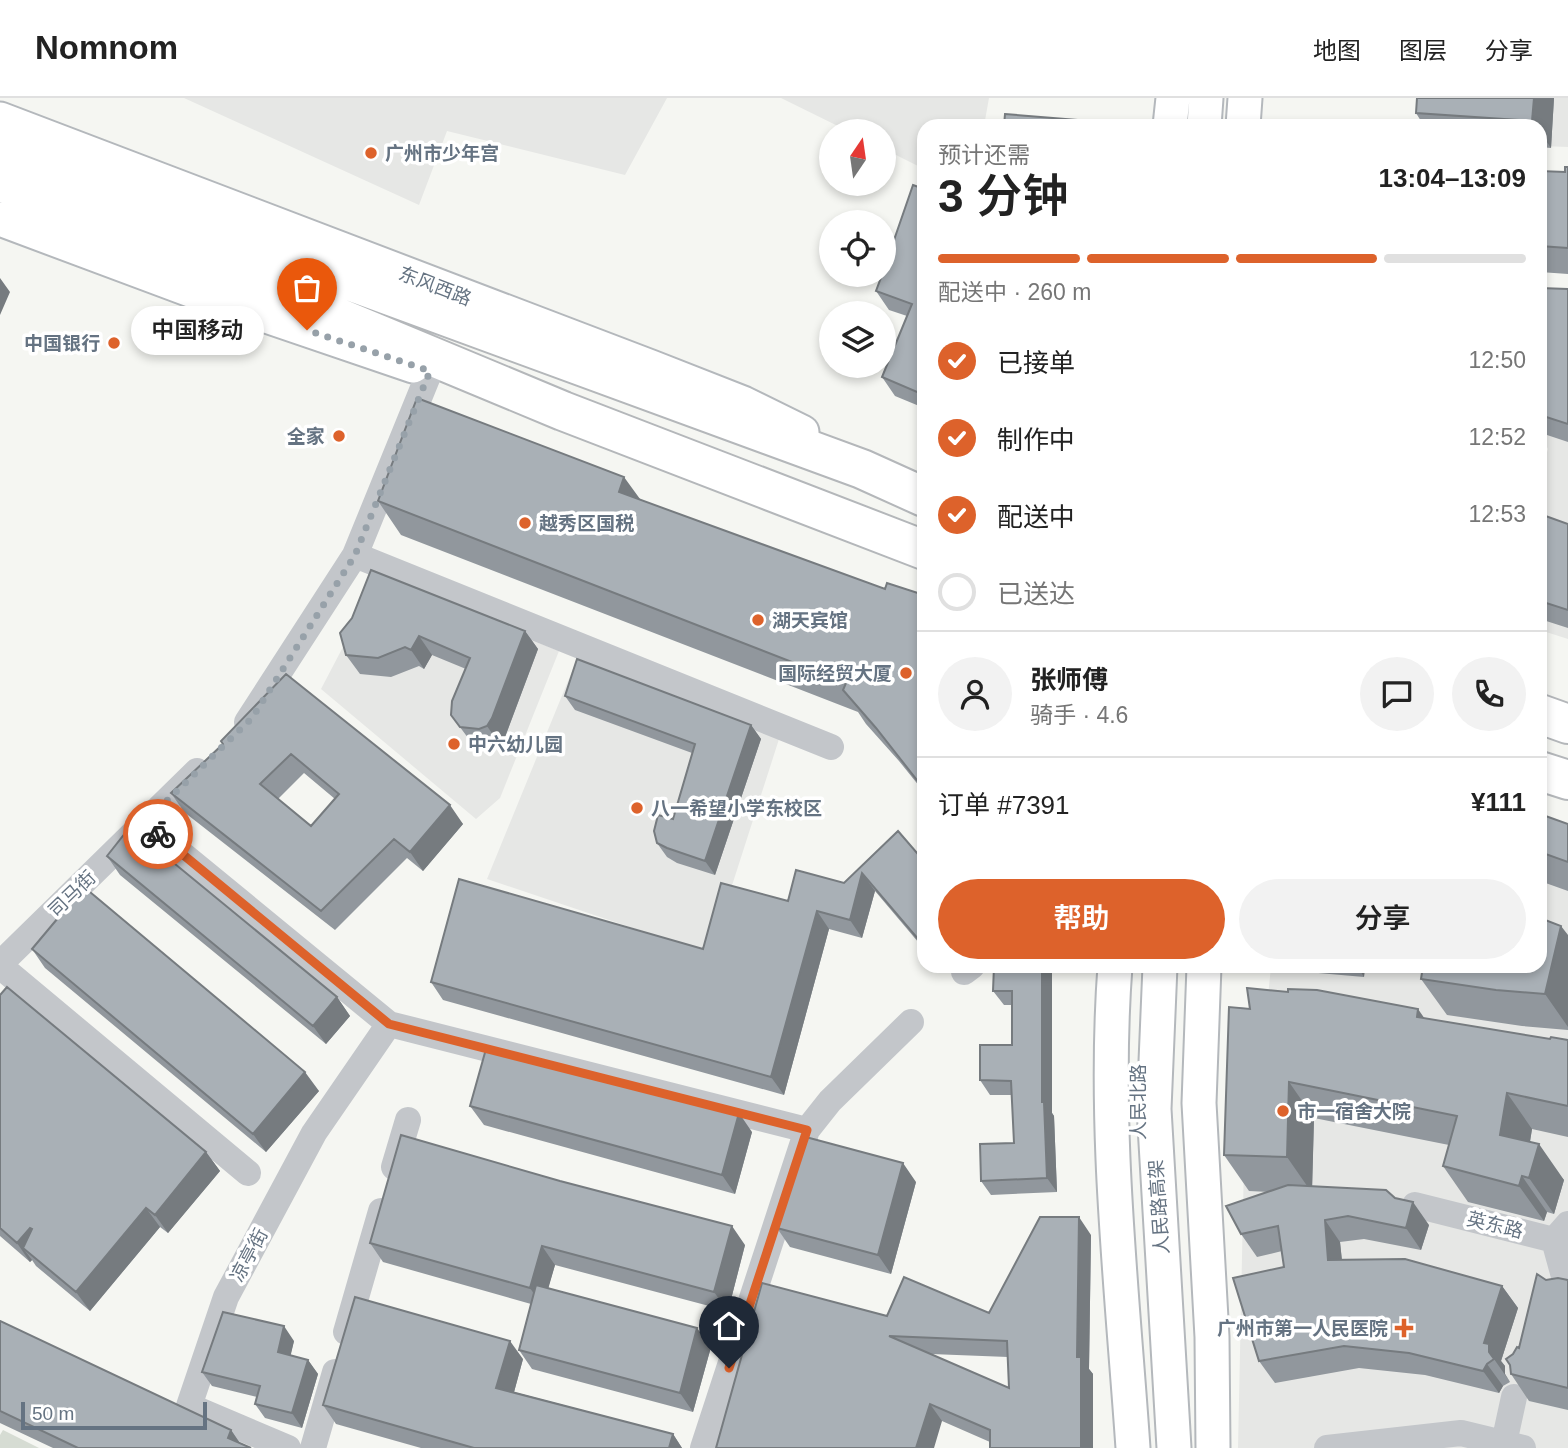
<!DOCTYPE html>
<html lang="zh">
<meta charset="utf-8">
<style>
:root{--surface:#fff;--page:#f2f2f2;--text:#222;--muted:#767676;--line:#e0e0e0;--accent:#dd622b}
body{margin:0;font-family:Helvetica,"Noto Sans SC",sans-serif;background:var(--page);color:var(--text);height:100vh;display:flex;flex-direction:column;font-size:26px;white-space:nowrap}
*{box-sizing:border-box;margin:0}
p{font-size:23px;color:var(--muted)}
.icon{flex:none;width:38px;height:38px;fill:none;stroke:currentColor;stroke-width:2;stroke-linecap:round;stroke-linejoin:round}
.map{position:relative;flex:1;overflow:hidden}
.drawer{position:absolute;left:917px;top:21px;width:630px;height:854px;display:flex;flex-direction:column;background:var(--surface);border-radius:21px;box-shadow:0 4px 10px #0003}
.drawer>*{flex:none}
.needle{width:46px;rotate:13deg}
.fabs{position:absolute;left:819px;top:21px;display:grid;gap:14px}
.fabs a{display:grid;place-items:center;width:77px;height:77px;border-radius:50%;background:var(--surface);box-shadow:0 4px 10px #0003;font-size:35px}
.scale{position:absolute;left:21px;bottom:18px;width:186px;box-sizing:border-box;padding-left:7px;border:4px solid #657382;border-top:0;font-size:19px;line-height:24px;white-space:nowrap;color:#657382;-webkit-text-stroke:5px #fff;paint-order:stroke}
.pin{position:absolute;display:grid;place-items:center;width:60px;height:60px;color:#fff;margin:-72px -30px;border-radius:50% 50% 50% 0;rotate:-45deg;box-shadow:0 0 7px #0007}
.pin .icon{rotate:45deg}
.courier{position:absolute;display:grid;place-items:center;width:70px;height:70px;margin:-35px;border:5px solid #dd622b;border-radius:50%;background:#fff;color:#222;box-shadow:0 2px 9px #0007}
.bubble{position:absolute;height:49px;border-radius:24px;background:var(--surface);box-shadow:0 4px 10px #0003;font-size:23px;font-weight:600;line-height:49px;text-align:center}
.summary em{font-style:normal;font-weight:600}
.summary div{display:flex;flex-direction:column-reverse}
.summary{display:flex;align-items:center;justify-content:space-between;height:119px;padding:0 21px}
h1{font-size:46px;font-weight:600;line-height:52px}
.bar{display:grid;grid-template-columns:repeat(4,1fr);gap:10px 7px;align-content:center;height:84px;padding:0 21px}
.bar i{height:9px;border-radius:5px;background:var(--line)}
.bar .on{background:var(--accent)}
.bar p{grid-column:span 4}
.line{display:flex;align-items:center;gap:18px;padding:0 21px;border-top:2px solid var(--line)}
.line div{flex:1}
.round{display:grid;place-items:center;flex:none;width:74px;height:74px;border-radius:37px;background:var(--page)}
ol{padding:0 21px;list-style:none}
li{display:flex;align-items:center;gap:21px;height:77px}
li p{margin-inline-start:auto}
li .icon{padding:7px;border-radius:50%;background:var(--accent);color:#fff;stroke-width:4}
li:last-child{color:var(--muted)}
li i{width:38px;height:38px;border:4px solid var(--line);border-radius:50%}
.button{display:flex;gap:14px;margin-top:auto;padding:14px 21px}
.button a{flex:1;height:80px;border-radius:42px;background:var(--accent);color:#fff;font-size:28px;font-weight:600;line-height:80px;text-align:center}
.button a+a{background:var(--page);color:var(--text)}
header{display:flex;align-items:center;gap:42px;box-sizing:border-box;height:98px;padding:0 35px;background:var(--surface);border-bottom:2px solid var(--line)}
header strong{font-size:33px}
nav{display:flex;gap:38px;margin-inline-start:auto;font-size:24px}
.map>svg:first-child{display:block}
.built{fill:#e6e7e5}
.green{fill:#d6dcd3}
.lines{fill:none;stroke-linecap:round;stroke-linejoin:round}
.major-casing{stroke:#b4b8bc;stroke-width:37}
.highway-casing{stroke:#b4b7ba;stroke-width:42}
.minor{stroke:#c3c6ca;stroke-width:26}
.major{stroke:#fff;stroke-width:33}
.highway{stroke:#fff;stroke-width:38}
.wall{fill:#91979d;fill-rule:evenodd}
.shaded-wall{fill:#767b7f}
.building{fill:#a9b0b6;stroke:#767b7f;stroke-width:2;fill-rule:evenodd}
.done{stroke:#97a1a9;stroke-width:7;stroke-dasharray:0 12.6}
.route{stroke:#dd622b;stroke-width:9}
.poi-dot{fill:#dd622b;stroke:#fff;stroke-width:2.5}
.labels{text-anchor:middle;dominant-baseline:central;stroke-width:7;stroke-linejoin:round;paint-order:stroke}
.poi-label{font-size:19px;font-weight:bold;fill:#657382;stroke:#fff;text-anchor:start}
.street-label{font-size:19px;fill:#657382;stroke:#fff}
</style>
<header>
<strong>Nomnom</strong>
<nav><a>地图</a><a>图层</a><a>分享</a></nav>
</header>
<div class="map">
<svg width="1568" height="1350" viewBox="0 0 1568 1350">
<rect width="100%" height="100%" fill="#f5f6f2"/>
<path class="built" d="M 184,0 L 667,0 L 625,77 L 447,33 L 419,107 Z
M 781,0 L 989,0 L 984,28 L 924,28 L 924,71 L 884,51 L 884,33 L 848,33 Z
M 1436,0 L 1568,0 L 1568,49 L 1540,48 L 1540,28 L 1435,28 Z
M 1568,226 L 1568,541 L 1540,532 L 1540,376 L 1548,351 L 1540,335 L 1540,314 Z
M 378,482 L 559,553 L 500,700 L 476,721 L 321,591 Z
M 577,561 L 780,638 L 710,856 L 487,781 Z
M 1540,739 L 1568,749 L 1568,1350 L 1238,1350 L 1247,921 L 1268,899 L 1271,868 L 1540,868 Z"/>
<path class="green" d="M 3,1332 L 39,1350 L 0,1350 L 0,1337 Z"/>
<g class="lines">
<g class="major-casing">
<path id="major" d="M 0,21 L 651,269 L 743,305 L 802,334
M 1170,28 L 1173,0
M 1204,28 L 1206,0
M 1243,28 L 1245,0
M 0,121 L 193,193 L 413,268
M 1115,868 C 1103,1028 1122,1190 1133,1350
M 1160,868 L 1154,1011 L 1174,1350
M 1204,868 L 1199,1005 L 1212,1239 L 1213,1350"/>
</g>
<g class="highway-casing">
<path id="highway" d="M 0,55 L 862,371 L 924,399
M 0,84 L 176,152 L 563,313 L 924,452
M 1540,616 L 1568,626
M 1540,673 L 1568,682"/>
</g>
<path class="minor" d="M 355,457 L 831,649
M 247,624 L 355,457 L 430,273
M 144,725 L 389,926 L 807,1032
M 0,866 L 197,673
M 0,868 L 248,1075
M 964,874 L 972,868
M 394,1069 L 408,1022
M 1415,1107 L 1554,1142 L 1568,1126
M 1554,1142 L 1568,1193
M 346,1234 L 381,1113
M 1504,1345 L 1514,1299
M 288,1350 L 189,1308 L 226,1199 L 314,1035 L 389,926
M 313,1350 L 335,1274
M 703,1350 L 807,1032 L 830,1003 L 911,924
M 1327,1350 L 1461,1335 L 1523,1350"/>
<use href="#major" class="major"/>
<use href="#highway" class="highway"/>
</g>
<path class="wall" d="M 1554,0 L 1551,50 L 1540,49 L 1540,28 L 1424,28 L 1416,15 Z
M 1568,69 L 1568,176 L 1540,174 L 1540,73 L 1565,74 Z
M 924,91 L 924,310 L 895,298 L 882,279 L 907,218 L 889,212 L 876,193 Z
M 1540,190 L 1568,191 L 1568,344 L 1547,337 L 1540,327 Z
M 641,402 L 885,491 L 924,497 L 924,694 L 899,663 L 866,626 L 858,614 L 401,437 L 378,403 Z
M 1540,416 L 1568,426 L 1568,530 L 1540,521 Z
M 525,533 L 538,551 L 505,639 L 500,647 L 492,650 L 474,648 L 451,617 L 466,571 L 432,557 L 424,571 L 419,568 L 391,579 L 360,576 L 346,557 L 340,535 Z
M 286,576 L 463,726 L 423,773 L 407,760 L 335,832 L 184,714 L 171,695 L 223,646 L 221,643 ZM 304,675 L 335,701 L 311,728 L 278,701 Z
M 565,598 L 751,627 L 761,641 L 715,777 L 677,765 L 667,759 L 657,745 L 673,721 L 692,655 L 575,612 Z
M 1540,716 L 1568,726 L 1568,793 L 1540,783 Z
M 107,758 L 337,899 L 350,918 L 326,946 L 120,777 Z
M 924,763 L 924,851 L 875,793 L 862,840 L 829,831 L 784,997 L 443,902 L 431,884 L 703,851 L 788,803 L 844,785 Z
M 1568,837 L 1568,932 L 1522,928 L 1447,917 L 1421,881 Z
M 32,851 L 319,993 L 266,1054 L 45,870 Z
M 994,868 L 1048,868 L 1052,874 L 1052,1015 L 1054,1018 L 1057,1094 L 991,1097 L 981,1083 L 1014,1045 L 1012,997 L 990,997 L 980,982 L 1012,947 L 1012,907 L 1004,907 L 993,893 Z
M 1281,868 L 1365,868 L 1364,879 L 1284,872 Z
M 0,897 L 206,1054 L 220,1073 L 168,1135 L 160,1129 L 90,1213 L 36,1168 L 32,1162 L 30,1164 L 0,1138 Z
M 1229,909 L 1424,920 L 1550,941 L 1568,942 L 1568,1039 L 1532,1031 L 1530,1044 L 1564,1082 L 1554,1116 L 1547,1114 L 1544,1123 L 1468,1104 L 1443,1068 L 1449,1047 L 1314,1020 L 1312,1088 L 1429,1127 L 1421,1152 L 1364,1141 L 1340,1144 L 1342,1162 L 1502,1188 L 1518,1210 L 1501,1263 L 1505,1268 L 1505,1276 L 1510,1284 L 1503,1288 L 1499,1295 L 1425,1277 L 1359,1270 L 1275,1285 L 1259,1263 L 1284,1169 L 1282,1153 L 1257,1159 L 1241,1136 L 1269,1094 L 1249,1093 L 1224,1057 Z
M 470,1008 L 752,1034 L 735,1096 L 484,1027 Z
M 916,1084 L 891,1176 L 790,1149 L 777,1130 Z
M 1091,1137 L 1089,1271 L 1093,1276 L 990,1344 L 942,1323 L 716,1350 L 887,1218 L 989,1215 ZM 931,1256 L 1008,1259 L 1009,1290 Z
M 370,1145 L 745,1147 L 728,1213 L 555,1167 L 548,1190 L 711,1249 L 693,1314 L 532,1271 L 519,1252 L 531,1206 L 383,1164 Z
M 1546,1182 L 1568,1182 L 1568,1312 L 1529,1303 L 1511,1276 L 1513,1256 L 1519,1250 Z
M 0,1223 L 231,1332 L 240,1345 L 251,1350 L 53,1350 L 0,1325 Z
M 294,1243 L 290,1258 L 308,1262 L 318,1276 L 302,1330 L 265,1320 L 255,1306 L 257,1299 L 212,1288 L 202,1274 Z
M 523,1261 L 514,1294 L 673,1336 L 682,1350 L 421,1350 L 336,1326 L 323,1307 Z"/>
<path class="shaded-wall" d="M 1534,0 L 1554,0 L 1551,50 L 1540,34 L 1540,28 L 1536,28 L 1532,23 Z
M 0,180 L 10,194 L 0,217 Z
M 624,379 L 648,412 L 619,394 Z
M 525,533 L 538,551 L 505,639 L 500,647 L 487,628 Z
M 419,538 L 432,557 L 424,571 L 411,552 Z
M 751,627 L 761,641 L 715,777 L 705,763 Z
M 450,707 L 463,726 L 423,773 L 410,754 Z
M 862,775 L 875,793 L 862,840 L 850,822 Z
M 817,813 L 829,831 L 784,997 L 771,979 Z
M 1561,828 L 1568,837 L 1568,929 L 1545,896 Z
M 1042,868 L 1048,868 L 1052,874 L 1052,1015 L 1054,1018 L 1057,1094 L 1047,1080 L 1042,1004 Z
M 1357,868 L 1365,868 L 1364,879 Z
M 337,899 L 350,918 L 326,946 L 313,928 Z
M 1418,911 L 1443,947 L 1417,919 Z
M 305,974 L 319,993 L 266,1054 L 253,1036 Z
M 1289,984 L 1314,1020 L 1312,1095 L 1287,1059 Z
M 1507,995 L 1532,1031 L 1525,1073 L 1500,1037 Z
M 739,1015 L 752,1034 L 735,1096 L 722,1077 Z
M 1539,1046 L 1564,1082 L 1554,1116 L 1529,1080 Z
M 206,1054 L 220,1073 L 168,1135 L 155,1117 Z
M 903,1065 L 916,1084 L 891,1176 L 878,1157 Z
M 1522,1078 L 1547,1114 L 1544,1123 L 1519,1088 Z
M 1413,1104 L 1429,1127 L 1421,1152 L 1406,1130 Z
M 146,1110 L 160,1129 L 90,1213 L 76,1194 Z
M 1079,1119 L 1091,1137 L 1089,1271 L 1093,1276 L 1093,1350 L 1081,1350 L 1077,1259 Z
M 1325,1122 L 1340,1144 L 1344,1184 L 1328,1162 Z
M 732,1128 L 745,1147 L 728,1213 L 714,1194 Z
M 30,1130 L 44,1149 L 23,1150 L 32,1162 L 30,1164 L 17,1145 Z
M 542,1148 L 555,1167 L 543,1209 L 530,1190 Z
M 1502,1188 L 1518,1210 L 1501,1263 L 1505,1268 L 1505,1276 L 1510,1284 L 1494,1261 L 1484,1245 Z
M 284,1228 L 294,1243 L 288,1269 L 278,1254 Z
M 697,1230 L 711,1249 L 693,1314 L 680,1295 Z
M 510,1243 L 523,1261 L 510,1309 L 496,1290 Z
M 308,1262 L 318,1276 L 302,1330 L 292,1315 Z
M 1487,1266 L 1503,1288 L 1499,1295 L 1483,1273 Z
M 930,1306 L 942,1323 L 934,1350 L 916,1350 Z
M 231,1332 L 243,1350 L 228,1340 Z
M 673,1336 L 682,1350 L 669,1350 Z"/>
<path class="building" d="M 1417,0 L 1534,0 L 1532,23 L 1416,15 Z
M 1005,16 L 1089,23 L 1088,28 L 1004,28 Z
M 1565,69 L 1568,69 L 1568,150 L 1540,148 L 1540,73 L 1565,74 Z
M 913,87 L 924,91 L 924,297 L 882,279 L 912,206 L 876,193 L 882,177 L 884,177 L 884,171 Z
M 1540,190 L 1568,191 L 1568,326 L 1540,317 L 1540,276 L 1545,259 L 1540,258 Z
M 417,300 L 624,379 L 619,394 L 885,491 L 887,485 L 924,497 L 924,691 L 876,630 L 843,592 L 846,585 L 378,403 Z
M 1540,416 L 1568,426 L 1568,512 L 1540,503 Z
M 371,472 L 525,533 L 492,620 L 487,628 L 479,631 L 460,629 L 451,617 L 452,603 L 470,560 L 419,538 L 411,552 L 405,549 L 378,560 L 346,557 L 340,535 L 352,520 Z
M 577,561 L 751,627 L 705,763 L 667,750 L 657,745 L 654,733 L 658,717 L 673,721 L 695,646 L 565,598 Z
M 286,576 L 450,707 L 410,754 L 394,741 L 321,813 L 171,695 L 223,646 L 221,643 ZM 291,656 L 339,696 L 311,728 L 260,686 Z
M 1540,716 L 1568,726 L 1568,764 L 1540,754 Z
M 130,729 L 337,899 L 313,928 L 107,758 Z
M 898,733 L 924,763 L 924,848 L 862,775 L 850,822 L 817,813 L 771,979 L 431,884 L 459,781 L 703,851 L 721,785 L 788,803 L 796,772 L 844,785 Z
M 84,789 L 305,974 L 253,1036 L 32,851 Z
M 1540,820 L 1561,828 L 1545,896 L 1496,892 L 1421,881 L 1423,868 L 1540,868 Z
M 994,868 L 1042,868 L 1042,1004 L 1044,1004 L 1047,1080 L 981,1083 L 980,1046 L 1014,1045 L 1011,983 L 980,982 L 980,947 L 1012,947 L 1012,893 L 993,893 Z
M 7,889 L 206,1054 L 155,1117 L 146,1110 L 76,1194 L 23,1150 L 32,1131 L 30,1130 L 17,1145 L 0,1130 L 0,897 Z
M 1247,890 L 1288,894 L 1288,891 L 1317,892 L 1418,911 L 1417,919 L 1550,941 L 1551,939 L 1568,942 L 1568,1008 L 1507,995 L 1500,1037 L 1539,1046 L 1529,1080 L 1522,1078 L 1519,1088 L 1443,1068 L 1457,1018 L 1289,984 L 1287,1059 L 1224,1057 L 1229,909 L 1250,911 Z
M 486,951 L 739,1015 L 722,1077 L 470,1008 Z
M 401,1037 L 560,1083 L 732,1128 L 714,1194 L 542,1148 L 530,1190 L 370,1145 Z
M 802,1038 L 903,1065 L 878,1157 L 777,1130 Z
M 1288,1087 L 1386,1092 L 1395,1100 L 1413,1104 L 1406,1130 L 1348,1118 L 1325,1122 L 1328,1162 L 1405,1161 L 1502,1188 L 1484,1245 L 1489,1246 L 1489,1254 L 1494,1261 L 1487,1266 L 1483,1273 L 1409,1255 L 1344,1248 L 1259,1263 L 1233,1180 L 1284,1169 L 1278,1128 L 1241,1136 L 1226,1108 Z
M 1040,1119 L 1079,1119 L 1077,1259 L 1081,1259 L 1081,1350 L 990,1350 L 990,1332 L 930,1306 L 916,1350 L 716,1350 L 762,1185 L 887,1218 L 904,1179 L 989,1215 ZM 889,1238 L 1007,1243 L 1009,1290 Z
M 1537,1176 L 1546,1182 L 1558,1180 L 1568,1182 L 1568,1290 L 1511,1276 L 1510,1267 L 1506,1261 L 1513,1256 L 1517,1249 L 1519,1250 Z
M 536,1187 L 697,1230 L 680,1295 L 519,1252 Z
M 355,1199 L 510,1243 L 496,1290 L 673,1336 L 669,1350 L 474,1350 L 323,1307 Z
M 223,1214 L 284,1228 L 278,1254 L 308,1262 L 292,1315 L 255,1306 L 260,1288 L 202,1274 Z
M 0,1223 L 231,1332 L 228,1340 L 251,1350 L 78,1350 L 0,1313 Z"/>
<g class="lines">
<path class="done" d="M 158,736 L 144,725 L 252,620 L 355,457 L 430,273 L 307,232"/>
<path class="route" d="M 158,736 L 389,926 L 807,1032 L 729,1270"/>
</g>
<g class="poi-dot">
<circle cx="371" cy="55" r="7"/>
<circle cx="114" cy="245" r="7"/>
<circle cx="339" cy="338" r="7"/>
<circle cx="525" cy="425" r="7"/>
<circle cx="758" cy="522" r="7"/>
<circle cx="906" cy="575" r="7"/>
<circle cx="454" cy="646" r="7"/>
<circle cx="637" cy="710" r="7"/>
<circle cx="1283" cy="1013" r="7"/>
<path d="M1400.5 1219.5h7v7h7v7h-7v7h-7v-7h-7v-7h7z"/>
</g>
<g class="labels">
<g class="poi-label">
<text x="385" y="55">广州市少年宫</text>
<text x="100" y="245" text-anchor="end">中国银行</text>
<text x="325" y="338" text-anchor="end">全家</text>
<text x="539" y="425">越秀区国税</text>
<text x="772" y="522">湖天宾馆</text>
<text x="892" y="575" text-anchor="end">国际经贸大厦</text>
<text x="468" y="646">中六幼儿园</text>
<text x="651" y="710">八一希望小学东校区</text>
<text x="1297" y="1013">市一宿舍大院</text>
<text x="1388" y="1230" text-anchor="end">广州市第一人民医院</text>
</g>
<g class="street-label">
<text transform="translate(435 188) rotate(21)">东风西路</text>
<text transform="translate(72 796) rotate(-44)">司马街</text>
<text transform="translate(1138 1004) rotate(-90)">人民北路</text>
<text transform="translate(1159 1109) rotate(-94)">人民路高架</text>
<text transform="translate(1495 1127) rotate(14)">英东路</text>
<text transform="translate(249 1157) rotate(-62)">凉亭街</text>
</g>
</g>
</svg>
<div class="fabs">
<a><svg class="needle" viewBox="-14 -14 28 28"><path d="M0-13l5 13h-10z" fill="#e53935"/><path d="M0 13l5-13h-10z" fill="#767676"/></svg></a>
<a><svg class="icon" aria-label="locate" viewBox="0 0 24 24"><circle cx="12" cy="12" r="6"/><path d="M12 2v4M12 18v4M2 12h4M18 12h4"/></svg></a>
<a><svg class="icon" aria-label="layers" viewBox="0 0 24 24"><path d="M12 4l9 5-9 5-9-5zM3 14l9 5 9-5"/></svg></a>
</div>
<div class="scale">50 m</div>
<div class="pin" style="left:307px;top:232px;background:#ea580c"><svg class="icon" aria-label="bag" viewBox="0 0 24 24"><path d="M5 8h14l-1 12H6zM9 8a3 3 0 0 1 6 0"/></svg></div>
<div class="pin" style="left:729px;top:1270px;background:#1f2937"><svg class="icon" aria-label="home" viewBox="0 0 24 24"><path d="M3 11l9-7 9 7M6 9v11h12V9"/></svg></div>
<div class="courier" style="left:158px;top:736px"><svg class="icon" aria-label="bike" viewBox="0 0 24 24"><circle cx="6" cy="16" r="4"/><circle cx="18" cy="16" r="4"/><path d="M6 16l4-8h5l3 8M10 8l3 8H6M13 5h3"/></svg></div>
<div class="bubble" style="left:131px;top:208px;width:133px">中国移动</div>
<section class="drawer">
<div class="summary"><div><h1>3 分钟</h1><p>预计还需</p></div><em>13:04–13:09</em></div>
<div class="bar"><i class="on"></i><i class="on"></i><i class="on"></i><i></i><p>配送中 · 260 m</p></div>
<ol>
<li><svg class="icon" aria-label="check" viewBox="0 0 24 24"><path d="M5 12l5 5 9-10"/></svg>已接单<p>12:50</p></li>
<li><svg class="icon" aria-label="check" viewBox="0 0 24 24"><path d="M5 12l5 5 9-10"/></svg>制作中<p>12:52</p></li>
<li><svg class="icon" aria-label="check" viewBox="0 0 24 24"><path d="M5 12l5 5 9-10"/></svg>配送中<p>12:53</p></li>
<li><i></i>已送达</li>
</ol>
<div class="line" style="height:126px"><a class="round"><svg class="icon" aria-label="person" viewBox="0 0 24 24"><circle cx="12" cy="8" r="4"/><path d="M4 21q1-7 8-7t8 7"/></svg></a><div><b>张师傅</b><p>骑手 · 4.6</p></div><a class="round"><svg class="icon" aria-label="chat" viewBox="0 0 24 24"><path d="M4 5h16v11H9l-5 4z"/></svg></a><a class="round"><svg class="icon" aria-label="phone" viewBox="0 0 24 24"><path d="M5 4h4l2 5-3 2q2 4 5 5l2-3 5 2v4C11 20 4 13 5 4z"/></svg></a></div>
<div class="line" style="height:91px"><div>订单 #7391</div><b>¥111</b></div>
<div class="button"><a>帮助</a><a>分享</a></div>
</section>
</div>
